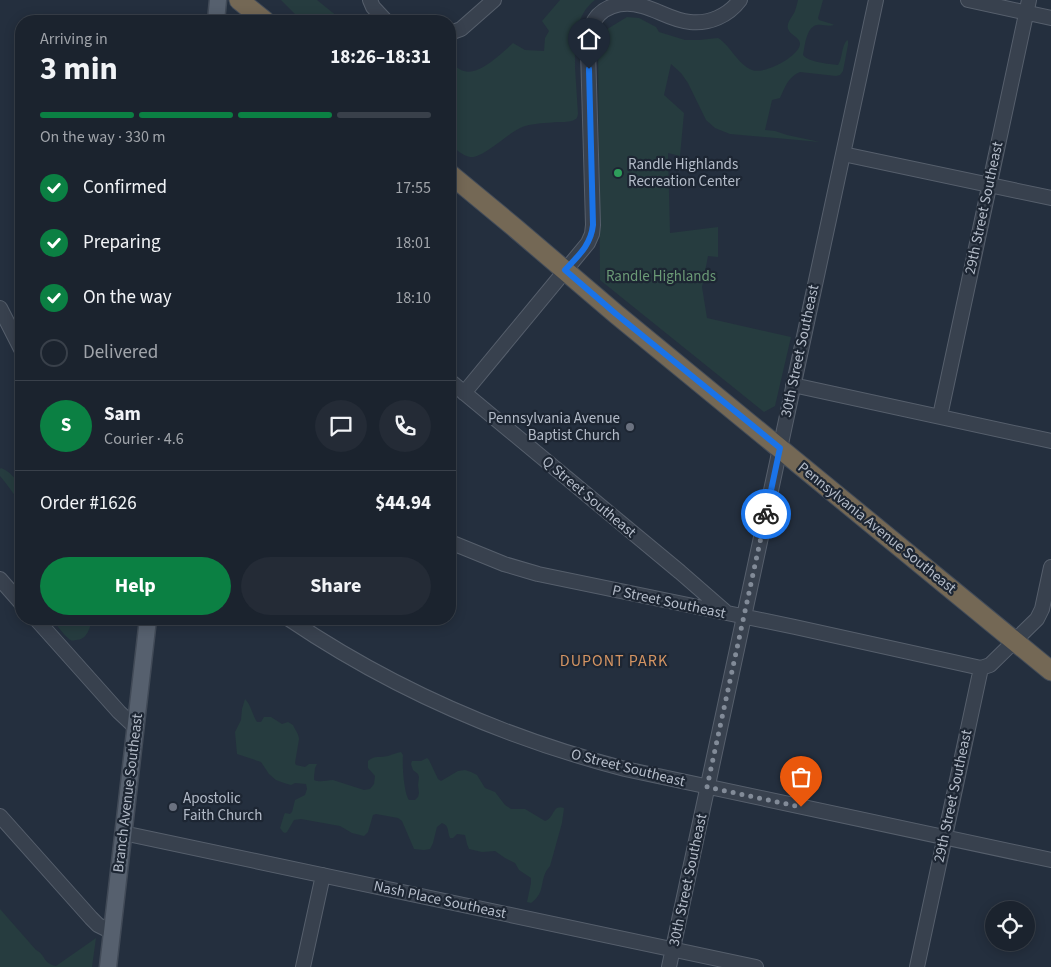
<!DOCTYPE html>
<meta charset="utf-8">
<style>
:root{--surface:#1b232e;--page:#242b36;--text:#f1f3f6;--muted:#a0a4aa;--line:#39404a;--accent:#0b8043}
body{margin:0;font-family:"Source Sans 3",sans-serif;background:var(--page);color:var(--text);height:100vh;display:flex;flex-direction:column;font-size:19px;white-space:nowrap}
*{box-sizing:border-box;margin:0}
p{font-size:16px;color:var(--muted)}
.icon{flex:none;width:28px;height:28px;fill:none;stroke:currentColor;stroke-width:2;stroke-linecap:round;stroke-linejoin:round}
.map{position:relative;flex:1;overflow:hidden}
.details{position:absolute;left:15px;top:15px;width:441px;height:610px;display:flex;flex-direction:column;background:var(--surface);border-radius:20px;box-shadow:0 2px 12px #0003,0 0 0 1px var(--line)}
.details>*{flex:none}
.tools{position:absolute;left:985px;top:901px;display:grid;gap:10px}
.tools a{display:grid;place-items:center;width:50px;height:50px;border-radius:50%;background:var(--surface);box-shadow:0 2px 12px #0003,0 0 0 1px var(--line);font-size:25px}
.pin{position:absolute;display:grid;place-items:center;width:42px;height:42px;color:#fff;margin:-51px -21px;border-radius:50% 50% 50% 0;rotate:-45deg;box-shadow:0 0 5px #0007}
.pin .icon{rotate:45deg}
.courier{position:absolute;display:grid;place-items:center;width:50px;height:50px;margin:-25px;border:4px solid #1a73e8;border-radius:50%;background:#fff;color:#222;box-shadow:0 1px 6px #0007}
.head em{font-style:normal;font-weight:700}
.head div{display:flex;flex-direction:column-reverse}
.head{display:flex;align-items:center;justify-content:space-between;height:85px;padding:0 25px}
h1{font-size:32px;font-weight:700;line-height:38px}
.bar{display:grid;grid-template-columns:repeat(4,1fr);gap:8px 5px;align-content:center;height:60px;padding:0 25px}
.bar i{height:6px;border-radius:4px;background:var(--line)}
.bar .current{background:var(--accent)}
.bar p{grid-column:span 4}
.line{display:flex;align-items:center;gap:12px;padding:0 25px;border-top:1px solid var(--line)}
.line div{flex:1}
.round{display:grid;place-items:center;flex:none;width:52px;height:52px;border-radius:26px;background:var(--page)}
ol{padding:0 25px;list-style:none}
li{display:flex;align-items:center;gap:15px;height:55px}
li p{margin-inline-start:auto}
li .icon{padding:5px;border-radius:50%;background:var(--accent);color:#fff;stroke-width:4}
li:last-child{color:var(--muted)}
li i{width:28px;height:28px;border:2px solid var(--line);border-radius:50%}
.cta{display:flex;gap:10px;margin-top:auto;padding:10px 25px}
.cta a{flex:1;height:58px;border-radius:30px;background:var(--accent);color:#fff;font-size:20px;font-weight:700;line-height:58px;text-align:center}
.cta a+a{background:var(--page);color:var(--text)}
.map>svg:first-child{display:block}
.green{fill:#263c3f}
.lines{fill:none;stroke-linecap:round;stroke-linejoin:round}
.minor-casing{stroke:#565f6c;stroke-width:16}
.major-casing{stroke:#414a57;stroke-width:19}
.highway-casing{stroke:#434c59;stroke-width:21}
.minor{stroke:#38414e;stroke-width:14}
.major{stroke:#56606e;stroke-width:16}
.highway{stroke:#746855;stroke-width:19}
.done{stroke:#828b98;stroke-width:5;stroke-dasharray:0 9}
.route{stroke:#1a73e8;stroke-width:6}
.leisure-dot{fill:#2e9e5b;stroke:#1d2633;stroke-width:2}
.worship-dot{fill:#6b7280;stroke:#1d2633;stroke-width:2}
.labels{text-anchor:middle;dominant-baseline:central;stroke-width:4.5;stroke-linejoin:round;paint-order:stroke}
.poi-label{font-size:15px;fill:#b4bcc9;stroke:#1d2633;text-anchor:start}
.street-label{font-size:15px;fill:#b4bcc9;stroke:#1d2633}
.park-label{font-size:15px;fill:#6b9a76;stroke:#1d2633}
.neighbourhood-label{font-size:16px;letter-spacing:1px;fill:#d59563;stroke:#1d2633}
</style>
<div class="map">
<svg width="1051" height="967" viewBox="0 0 1051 967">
<rect width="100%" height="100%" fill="#242f3e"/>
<path class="green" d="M 281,0 L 317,0 L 343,21 L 302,21 Z
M 560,0 L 595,0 C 574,16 575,43 575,67 C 576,83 577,98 578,114 C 577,117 578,118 574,120 C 570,122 563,122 559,122 C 546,123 531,123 520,128 C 507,134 482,159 470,157 C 463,156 456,149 450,145 L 450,62 C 454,65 459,70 464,71 C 479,76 502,53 513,43 L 525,50 L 544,51 L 545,38 L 549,31 L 542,21 Z
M 798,0 L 823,0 L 818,18 L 819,20 L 832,24 L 834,25 C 828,27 823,24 817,25 C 806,27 805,46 803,55 C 808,62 829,64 838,65 C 843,57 841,47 847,40 L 848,41 L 848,45 L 843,71 L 840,75 L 836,76 L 800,72 C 788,77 785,87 780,98 L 772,100 L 765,130 L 775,131 L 787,135 L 820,142 L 730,134 L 715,128 L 706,120 L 688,83 L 681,73 L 671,64 L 664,95 L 684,113 L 680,156 L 668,153 L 670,233 L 718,227 L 718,257 L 708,256 L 702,287 L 707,318 L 791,337 L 775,406 L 764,412 L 600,280 L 598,47 L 604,31 L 627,17 L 639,18 L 656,27 L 659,32 L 685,40 L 699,40 L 718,38 C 731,46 737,64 752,70 C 763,75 799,57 800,44 C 800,37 790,35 788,29 C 786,23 793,16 795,11 C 796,8 797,4 798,0 Z
M 1,468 C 8,470 19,481 21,488 C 23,492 21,500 21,504 C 14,495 8,485 0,476 L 0,469 Z
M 52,619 L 92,619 C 90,628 87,640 76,640 C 72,641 71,641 68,638 C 62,633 57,625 52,619 Z
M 245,699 C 251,705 252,714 257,722 L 261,722 L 264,717 L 271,717 L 282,724 L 288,722 L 293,725 C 295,730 299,734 299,739 L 295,763 L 296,765 L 305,767 L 309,764 L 317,764 L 315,768 L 314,777 L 314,780 C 321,783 326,780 333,780 L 364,790 L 370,789 L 374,784 L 375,776 L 368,768 L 368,761 C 374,755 381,758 388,756 C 393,754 396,753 401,752 L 403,755 C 402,765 404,793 409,800 L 415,800 L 418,797 L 419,793 L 418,785 L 419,777 L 418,774 L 413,770 L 411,764 L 412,761 L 421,761 L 427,758 L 429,760 L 438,779 L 441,781 L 458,771 L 465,770 L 471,772 L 477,775 L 485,788 L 495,792 L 505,805 L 511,809 L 525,809 L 545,821 C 555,818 552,804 564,808 L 562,823 L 550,866 C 538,879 547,892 531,903 L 527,902 L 531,883 L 531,878 L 519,870 L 515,863 L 505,858 L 495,851 L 482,852 L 469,849 L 467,844 L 465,835 L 457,834 L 453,838 L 450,838 C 447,832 450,826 442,823 L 437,827 L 433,843 L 430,849 L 424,850 L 414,849 L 402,821 L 398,818 L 376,814 L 373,815 L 368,832 L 364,836 L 352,833 L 340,826 L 301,819 L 294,820 L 287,832 L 285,833 L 283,832 L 280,828 L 284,815 L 285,813 L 290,814 L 292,812 L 295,800 L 305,795 L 307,789 L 306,784 L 295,783 L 291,785 L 284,783 L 276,780 L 269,774 L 261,762 L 237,754 L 235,732 L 241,720 L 242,709 Z
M 0,909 L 36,950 C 46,955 42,963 56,966 L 96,938 L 92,967 L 0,967 Z"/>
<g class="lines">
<g class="minor-casing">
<path id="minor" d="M 370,0 L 373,7 L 386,21
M 968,0 L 1051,18
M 450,33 L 461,29 L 494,0
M 843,154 L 1051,198
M 0,308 L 21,349
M 450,381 L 680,572 L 727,613
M 793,385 L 1051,441
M 464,393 L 588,243 L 592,234 L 593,225 L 588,50 C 589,43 588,35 591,27 C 599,6 622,0 642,6 C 658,10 673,21 690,22 C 709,24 728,16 740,0
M 940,416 L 1029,0
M 450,542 L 504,564 L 538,574 L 795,627 L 981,668 L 990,665 L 1037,619 L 1042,609 L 1051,567
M 0,579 L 21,603
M 36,619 L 119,712 L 135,727
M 289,619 C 391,688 506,738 625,769 L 1051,860
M 0,816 L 91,918 L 98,925 L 112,932
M 123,833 L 756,967
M 303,967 L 323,875
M 669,967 L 876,0
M 917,967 L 981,668"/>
</g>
<g class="major-casing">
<path id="major" d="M 216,21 L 218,0
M 108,967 L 148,619"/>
</g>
<g class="highway-casing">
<path id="highway" d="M 239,0 L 265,21
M 450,174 L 514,227 L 616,314 L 1051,671"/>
</g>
<use href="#minor" class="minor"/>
<use href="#major" class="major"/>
<use href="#highway" class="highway"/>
</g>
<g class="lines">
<path class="done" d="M 766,514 L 707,787 L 801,807"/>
<path class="route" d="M 589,69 L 593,225 C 591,245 578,256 565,270 L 616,314 L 780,448 L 766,514"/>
</g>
<circle class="leisure-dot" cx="618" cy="173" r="5"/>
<g class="worship-dot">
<circle cx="630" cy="427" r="5"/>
<circle cx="173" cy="807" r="5"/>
</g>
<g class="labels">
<g class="poi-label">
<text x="628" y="164">Randle Highlands<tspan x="628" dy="17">Recreation Center</tspan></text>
<text x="620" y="418" text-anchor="end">Pennsylvania Avenue<tspan x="620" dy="17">Baptist Church</tspan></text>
<text x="183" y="798">Apostolic<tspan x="183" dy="17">Faith Church</tspan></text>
</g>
<g class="street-label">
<text transform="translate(984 208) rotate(-78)">29th Street Southeast</text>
<text transform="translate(800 351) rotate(-78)">30th Street Southeast</text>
<text transform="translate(589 497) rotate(40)">Q Street Southeast</text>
<text transform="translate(877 528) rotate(39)">Pennsylvania Avenue Southeast</text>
<text transform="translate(669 602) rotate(12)">P Street Southeast</text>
<text transform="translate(628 768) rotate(14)">O Street Southeast</text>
<text transform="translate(128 793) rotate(-83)">Branch Avenue Southeast</text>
<text transform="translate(953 796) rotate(-78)">29th Street Southeast</text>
<text transform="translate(688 880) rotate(-78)">30th Street Southeast</text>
<text transform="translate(440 900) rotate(12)">Nash Place Southeast</text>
</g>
<g class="park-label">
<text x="661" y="276">Randle Highlands</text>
</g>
<g class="neighbourhood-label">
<text x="614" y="661">DUPONT PARK</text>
</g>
</g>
</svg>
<div class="tools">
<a><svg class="icon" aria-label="locate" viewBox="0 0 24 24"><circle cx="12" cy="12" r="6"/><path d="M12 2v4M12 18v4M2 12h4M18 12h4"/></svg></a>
</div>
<div class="pin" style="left:801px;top:807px;background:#ea580c"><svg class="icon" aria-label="bag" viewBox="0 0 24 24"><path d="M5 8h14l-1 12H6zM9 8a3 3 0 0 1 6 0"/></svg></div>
<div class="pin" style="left:589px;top:69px;background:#1f2937"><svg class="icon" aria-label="home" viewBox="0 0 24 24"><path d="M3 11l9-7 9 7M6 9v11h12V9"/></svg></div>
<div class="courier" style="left:766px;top:514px"><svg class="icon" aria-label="bike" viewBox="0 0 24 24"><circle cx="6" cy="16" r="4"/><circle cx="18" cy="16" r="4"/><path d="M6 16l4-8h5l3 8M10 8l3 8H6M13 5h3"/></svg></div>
<section class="details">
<div class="head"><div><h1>3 min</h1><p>Arriving in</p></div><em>18:26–18:31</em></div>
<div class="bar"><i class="current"></i><i class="current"></i><i class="current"></i><i></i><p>On the way · 330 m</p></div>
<ol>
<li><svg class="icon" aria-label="check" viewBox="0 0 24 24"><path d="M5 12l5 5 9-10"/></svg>Confirmed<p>17:55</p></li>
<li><svg class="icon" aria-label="check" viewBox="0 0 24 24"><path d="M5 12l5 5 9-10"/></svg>Preparing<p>18:01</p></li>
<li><svg class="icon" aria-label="check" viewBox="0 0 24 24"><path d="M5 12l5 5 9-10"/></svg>On the way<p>18:10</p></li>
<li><i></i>Delivered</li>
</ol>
<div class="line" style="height:90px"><b class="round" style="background:var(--accent);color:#fff">S</b><div><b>Sam</b><p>Courier · 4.6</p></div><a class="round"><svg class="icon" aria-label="chat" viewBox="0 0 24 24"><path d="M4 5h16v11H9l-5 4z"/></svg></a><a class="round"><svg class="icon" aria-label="phone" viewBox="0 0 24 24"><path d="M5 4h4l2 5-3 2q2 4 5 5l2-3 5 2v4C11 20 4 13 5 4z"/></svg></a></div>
<div class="line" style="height:65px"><div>Order #1626</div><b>$44.94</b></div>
<div class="cta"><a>Help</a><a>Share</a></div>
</section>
</div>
